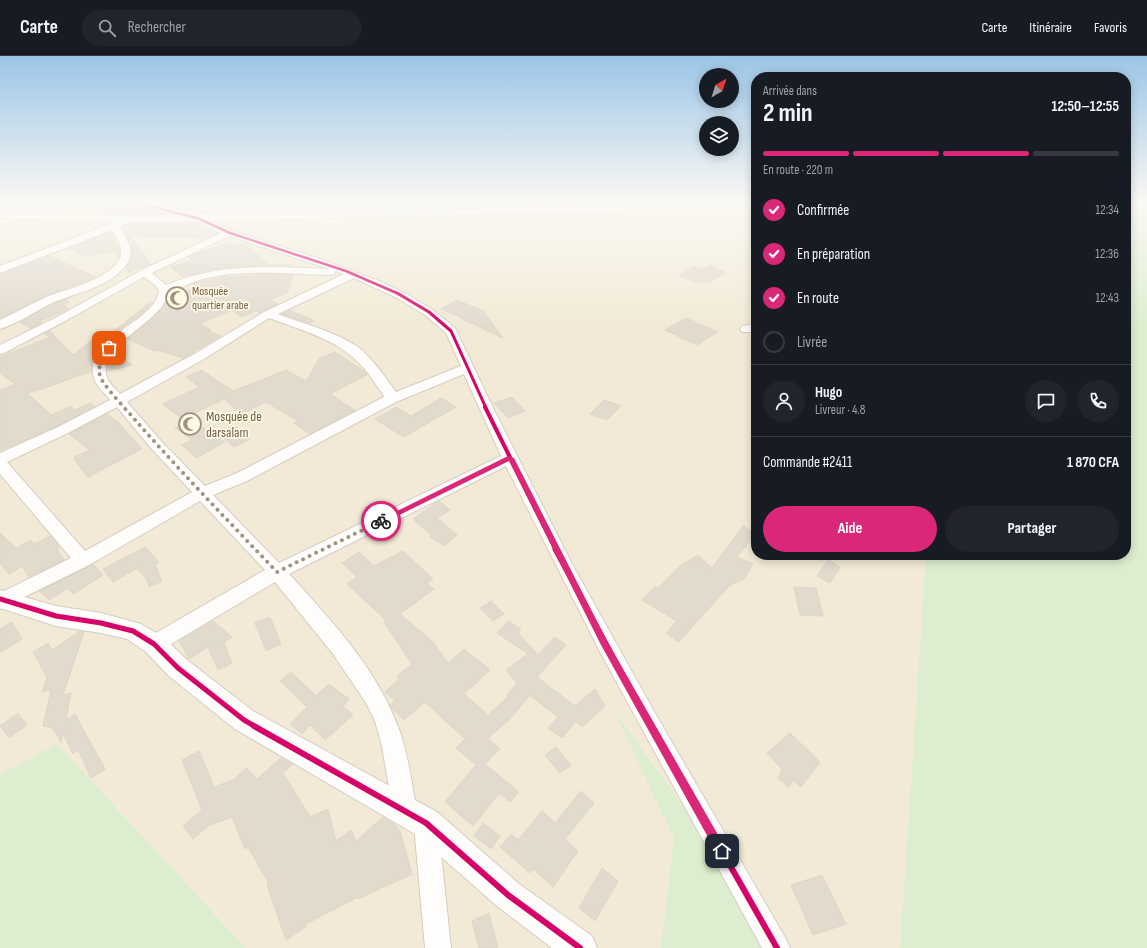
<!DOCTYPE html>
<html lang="fr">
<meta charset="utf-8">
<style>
:root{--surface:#171b24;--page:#20242c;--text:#f1f3f6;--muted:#9ea1a6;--line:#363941;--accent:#db2777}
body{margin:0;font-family:"Sofia Sans Condensed",sans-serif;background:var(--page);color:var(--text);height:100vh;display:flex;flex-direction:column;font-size:15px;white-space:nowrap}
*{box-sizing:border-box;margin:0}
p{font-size:13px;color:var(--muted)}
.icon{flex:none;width:22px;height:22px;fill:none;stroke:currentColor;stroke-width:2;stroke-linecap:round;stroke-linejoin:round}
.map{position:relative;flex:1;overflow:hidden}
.panel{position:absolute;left:751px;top:16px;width:380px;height:488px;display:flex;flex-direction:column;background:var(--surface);border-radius:16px;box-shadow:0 2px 10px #0003}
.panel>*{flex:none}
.needle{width:26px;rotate:39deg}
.fabs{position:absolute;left:699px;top:12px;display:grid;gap:8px}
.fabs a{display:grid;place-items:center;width:40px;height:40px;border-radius:50%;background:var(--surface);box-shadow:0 2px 10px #0003;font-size:20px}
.pin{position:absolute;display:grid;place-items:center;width:34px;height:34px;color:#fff;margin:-17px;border-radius:8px;box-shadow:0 2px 6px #0006}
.courier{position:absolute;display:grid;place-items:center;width:40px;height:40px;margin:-20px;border:3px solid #db2777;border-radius:50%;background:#fff;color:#222;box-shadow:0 1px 5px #0007}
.head em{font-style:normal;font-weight:700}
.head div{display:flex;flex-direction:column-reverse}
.head{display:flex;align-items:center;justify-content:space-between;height:68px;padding:0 12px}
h1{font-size:26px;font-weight:700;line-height:30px}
.bar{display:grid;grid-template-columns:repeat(4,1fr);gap:6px 4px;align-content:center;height:48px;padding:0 12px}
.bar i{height:5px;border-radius:3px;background:var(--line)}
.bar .active{background:var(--accent)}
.bar p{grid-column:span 4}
.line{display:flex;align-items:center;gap:10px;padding:0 12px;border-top:1px solid var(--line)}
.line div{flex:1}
.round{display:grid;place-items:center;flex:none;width:42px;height:42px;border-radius:21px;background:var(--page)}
ol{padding:0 12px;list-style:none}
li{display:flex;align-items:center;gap:12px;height:44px}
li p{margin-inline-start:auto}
li .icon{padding:4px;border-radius:50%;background:var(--accent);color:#fff;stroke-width:4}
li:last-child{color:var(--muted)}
li i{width:22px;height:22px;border:2px solid var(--line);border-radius:50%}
.cta{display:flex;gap:8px;margin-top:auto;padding:8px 12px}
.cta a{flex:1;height:46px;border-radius:24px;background:var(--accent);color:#fff;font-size:16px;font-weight:700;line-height:46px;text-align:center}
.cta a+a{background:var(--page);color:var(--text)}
header{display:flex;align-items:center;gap:24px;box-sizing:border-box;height:56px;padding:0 20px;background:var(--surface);border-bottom:1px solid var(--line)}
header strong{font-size:19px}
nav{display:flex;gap:22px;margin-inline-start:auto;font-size:14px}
.search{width:280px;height:36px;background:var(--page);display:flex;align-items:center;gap:10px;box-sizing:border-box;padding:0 14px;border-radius:22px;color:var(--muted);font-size:15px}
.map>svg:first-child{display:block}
.residential{fill:#f2ead6}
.green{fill:#ddeed0}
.building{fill:#e2dacd;stroke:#dfd6c8}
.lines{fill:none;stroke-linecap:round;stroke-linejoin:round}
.minor-casing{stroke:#d5cdc1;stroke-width:2}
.tertiary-casing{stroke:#d5cdc1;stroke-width:2}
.minor{fill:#fefdfb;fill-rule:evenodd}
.tertiary{fill:#fefdfb;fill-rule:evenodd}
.cycleway-far4-casing{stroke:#fff9e6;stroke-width:4}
.cycleway-far3-casing{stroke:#fff9e6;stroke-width:5}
.cycleway-far2-casing{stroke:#fff9e6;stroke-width:6}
.cycleway-far1-casing{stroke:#fff9e6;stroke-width:8}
.cycleway-casing{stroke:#fff9e6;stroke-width:8}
.cycleway-far4{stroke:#d6006c;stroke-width:2.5}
.cycleway-far3{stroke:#d6006c;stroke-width:3}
.cycleway-far2{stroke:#d6006c;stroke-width:4}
.cycleway-far1{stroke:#d6006c;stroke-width:5}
.cycleway{stroke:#d6006c;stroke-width:6}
.route{fill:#db2777}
.done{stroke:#a1917f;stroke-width:4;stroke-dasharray:0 7.2}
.labels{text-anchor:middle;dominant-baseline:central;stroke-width:3.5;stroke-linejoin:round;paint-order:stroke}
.far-poi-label{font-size:12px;fill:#735d47;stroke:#fff9e6;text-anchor:start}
.poi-label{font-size:14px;fill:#735d47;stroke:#fff9e6;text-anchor:start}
</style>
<header>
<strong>Carte</strong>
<div class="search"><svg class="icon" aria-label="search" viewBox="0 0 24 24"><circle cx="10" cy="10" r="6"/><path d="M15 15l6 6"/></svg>Rechercher</div>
<nav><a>Carte</a><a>Itinéraire</a><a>Favoris</a></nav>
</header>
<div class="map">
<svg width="1147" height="892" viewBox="0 0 1147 892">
<rect width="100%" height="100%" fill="#f6f2e6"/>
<path class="residential" d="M 0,147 L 756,147 L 756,499 L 926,499 L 900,892 L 786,892 L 614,653 L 674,782 L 661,892 L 246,892 L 57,688 L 0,718 Z"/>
<path class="green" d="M 1126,147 L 1147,147 L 1147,892 L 900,892 L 926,499 L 1126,499 Z
M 612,651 L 786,892 L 661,892 L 674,782 Z
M 57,688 L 246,892 L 0,892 L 0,718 Z"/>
<path class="building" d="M 99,147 L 133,147 L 135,150 L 163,158 L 98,158 Z
M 158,147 L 201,147 L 187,154 Z
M 217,147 L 240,147 L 233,156 L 202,157 Z
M 128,167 L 196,167 L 218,177 L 206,182 L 130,180 L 151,208 L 129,216 L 126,212 L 130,205 L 132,195 L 130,186 L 121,172 Z
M 111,176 L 119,191 L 119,201 L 115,195 L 85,200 L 69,192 Z
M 229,187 L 231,190 L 245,187 L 268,209 L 290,209 L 227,212 L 183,221 L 170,211 L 192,204 L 188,201 L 197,197 Z
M 49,200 L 96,221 L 43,241 L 0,262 L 0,218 Z
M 710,209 L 726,217 L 708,227 L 700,225 L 698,227 L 679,220 L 694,210 L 702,213 Z
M 269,218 L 293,219 L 287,237 L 270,244 L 278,248 L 260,257 L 256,255 L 242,261 L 231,254 L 200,268 L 211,274 L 208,275 L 221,280 L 183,302 L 158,294 L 155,295 L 128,283 L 156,259 L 167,245 L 194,231 L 192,228 L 222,221 Z
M 70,242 L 65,244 L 69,246 L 63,248 L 69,253 L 40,265 L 42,267 L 31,272 L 20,266 L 51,249 L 60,245 Z
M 457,244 L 483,255 L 503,282 L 460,262 L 461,261 L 441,253 Z
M 152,245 L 148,252 L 138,260 L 115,277 L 113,276 Z
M 290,254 L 314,265 L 309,267 L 282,258 Z
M 686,262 L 717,276 L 697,289 L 665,274 Z
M 50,275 L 73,299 L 96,281 L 104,288 L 96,298 L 92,309 L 92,315 L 45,332 L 27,337 L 49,357 L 49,360 L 71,350 L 75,354 L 90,347 L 95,350 L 57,370 L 0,395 L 0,334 L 15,328 L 0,317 L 0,301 L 50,281 L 44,278 Z
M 115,296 L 132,309 L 108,315 L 108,309 Z
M 335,296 L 364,315 L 367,319 L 330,338 L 355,354 L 310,378 L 294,367 L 298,365 L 266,346 L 242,358 L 224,343 L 182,363 L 163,348 L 200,331 L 186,321 L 201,314 L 233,335 L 286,314 L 306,325 L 319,303 Z
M 512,341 L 525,355 L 508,362 L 494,347 Z
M 441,342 L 456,351 L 404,381 L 375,363 L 396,351 L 411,360 Z
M 604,344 L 621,350 L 607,364 L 590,358 Z
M 106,358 L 117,365 L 142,393 L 88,421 L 73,402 L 90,394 L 69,378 Z
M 191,364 L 225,386 L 196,402 L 182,389 L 192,384 L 175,372 Z
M 234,370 L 250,383 L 234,391 L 218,377 Z
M 439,445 L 450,454 L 437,462 L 457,479 L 444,490 L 430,481 L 432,480 L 413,463 Z
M 743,470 L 756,478 L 737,501 L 753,508 L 744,523 L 729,530 L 679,586 L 666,577 L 677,565 L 642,544 L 655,530 L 658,532 L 681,509 L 698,499 L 712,512 Z
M 0,477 L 16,492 L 31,484 L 34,488 L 50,480 L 60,491 L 57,493 L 64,504 L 29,521 L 22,510 L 9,518 L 0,507 Z
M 145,491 L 159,506 L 155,508 L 162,525 L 149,531 L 147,524 L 137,512 L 113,526 L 103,513 Z
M 403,495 L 433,523 L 427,527 L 434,533 L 400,558 L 433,586 L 448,607 L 464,593 L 490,614 L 464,638 L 488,659 L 509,640 L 507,639 L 517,627 L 506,614 L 528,598 L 497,577 L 508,565 L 521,573 L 518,577 L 538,599 L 555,581 L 566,589 L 537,621 L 575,650 L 595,633 L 605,650 L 582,671 L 576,665 L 562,682 L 548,672 L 558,661 L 530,639 L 510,663 L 488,682 L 500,693 L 485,708 L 519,736 L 510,746 L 499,737 L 473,770 L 445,746 L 476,709 L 456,692 L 465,683 L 425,646 L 404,664 L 392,652 L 390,649 L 395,645 L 385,636 L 399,623 L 397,620 L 412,608 L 384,566 L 386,564 L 347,528 L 357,521 L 342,507 L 359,496 L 374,510 Z
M 828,504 L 840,511 L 830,527 L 817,520 Z
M 93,508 L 103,519 L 73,538 L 68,532 L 49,544 L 39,535 Z
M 794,531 L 816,532 L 823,560 L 800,559 Z
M 491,545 L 504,558 L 493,565 L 480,552 Z
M 270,561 L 281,588 L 266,595 L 255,567 Z
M 213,565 L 232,581 L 224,586 L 232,607 L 218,614 L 208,591 L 189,603 L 179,585 Z
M 12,566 L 22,583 L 0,597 L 0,573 Z
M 80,575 L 84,576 L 63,639 L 71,637 L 66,664 L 75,658 L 105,713 L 91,722 L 78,694 L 73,698 L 63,677 L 61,687 L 53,672 L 43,670 L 51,634 L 42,636 L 47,621 L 33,596 L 48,587 L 52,594 Z
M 291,616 L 316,640 L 329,628 L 349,643 L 343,650 L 353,659 L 325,684 L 310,669 L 302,678 L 290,668 L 307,651 L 280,625 Z
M 18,657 L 27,669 L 9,682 L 0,670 Z
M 790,677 L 820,706 L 801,731 L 793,724 L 789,731 L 778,722 L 782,713 L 767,697 Z
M 556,691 L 571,709 L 560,717 L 545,699 Z
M 199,695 L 214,731 L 233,724 L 247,712 L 257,723 L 281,702 L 293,708 L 283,717 L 310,761 L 328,753 L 336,785 L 351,774 L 356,785 L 383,761 L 394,768 L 400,775 L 412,818 L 358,843 L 358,841 L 306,868 L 307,870 L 286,884 L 267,829 L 269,828 L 248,791 L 245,793 L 232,761 L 208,770 L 193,783 L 183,770 L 202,754 L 182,704 Z
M 581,735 L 594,747 L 565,783 L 578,795 L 553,831 L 533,813 L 530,817 L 500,791 L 511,778 L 518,784 L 542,755 L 555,767 Z
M 483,767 L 500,780 L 491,793 L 474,780 Z
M 602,812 L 618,825 L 595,865 L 579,852 Z
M 822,819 L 846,868 L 813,879 L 791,829 Z
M 489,857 L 498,892 L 479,892 L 472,865 Z"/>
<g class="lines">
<g class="minor-casing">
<path id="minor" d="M 134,147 L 151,147 L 187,156 L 205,147 L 216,147 L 196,159 L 233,175 L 320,203 L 379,225 L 407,238 L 433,254 L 455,272 L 494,354 L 572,508 L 655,657 L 786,883 L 790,892 L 762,892 L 599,594 L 506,410 L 289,518 C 332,565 379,615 400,676 C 409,702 412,729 417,756 L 413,764 L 405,768 L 397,764 L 393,756 L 382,690 L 375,665 L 366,647 L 333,598 L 275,526 L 161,594 L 154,596 L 147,594 L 144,588 L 147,582 L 265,514 L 200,445 L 89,509 L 0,553 L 0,537 L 71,502 L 0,418 L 0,397 L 58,371 L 110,344 C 105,337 96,330 94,322 C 83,287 143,268 156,244 C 158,241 158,238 159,235 L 155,229 L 144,221 L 67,264 L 4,297 L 0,298 L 0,289 L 59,260 L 140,215 L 221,177 L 194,164 L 135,149 ZM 229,180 L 330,213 C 271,211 222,206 166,229 L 152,217 ZM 335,215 L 344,218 L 264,256 L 196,297 L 120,338 C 116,333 109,328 107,321 C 96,288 162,268 169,236 C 182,231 194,225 207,222 C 247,213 290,218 331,219 L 335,218 ZM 354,222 L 399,243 L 425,259 L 446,277 L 461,310 L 396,336 C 387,323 371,301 358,291 C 334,275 304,268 278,258 ZM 269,262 C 309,277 351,287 374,326 C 377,331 382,335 384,341 L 237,417 L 205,430 L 161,385 L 127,346 L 204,303 ZM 464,318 L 501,400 L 279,507 L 213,439 L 247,425 L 396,346 ZM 117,351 L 150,391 L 192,436 L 85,495 L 7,406 L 68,377 Z
M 123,163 L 128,166 L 119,171 C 125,180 135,193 129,204 C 114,232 75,236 50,248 C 34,256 17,268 0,273 L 0,264 C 15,257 29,249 44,242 C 65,233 110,224 120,202 C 124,192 117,182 112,174 L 0,217 L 0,210 Z
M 756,268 L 756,276 L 742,276 L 740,273 L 742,270 Z
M 426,757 L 434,761 L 438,769 L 451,892 L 425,892 L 414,769 L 418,761 Z"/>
</g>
<g class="tertiary-casing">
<path id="tertiary" d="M 720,147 L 756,147 L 756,150 L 743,153 L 197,165 L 129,166 L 0,162 L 0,156 L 129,160 Z
M 0,534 L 56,550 L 101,557 L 141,568 L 163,581 L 187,604 L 253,655 L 437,756 L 519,828 L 592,880 L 597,892 L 552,892 L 497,850 L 415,778 L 235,673 L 169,620 L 145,595 L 127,583 L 101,577 L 56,570 L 0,552 Z"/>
</g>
<use href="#minor" class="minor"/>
<use href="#tertiary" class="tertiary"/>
<g class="cycleway-far4-casing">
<path id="cycleway-far4" d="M 138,147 L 197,162 L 230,177 L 346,215 L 399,238"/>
</g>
<g class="cycleway-far3-casing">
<path id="cycleway-far3" d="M 397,237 L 429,256 L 451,275 L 486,352"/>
</g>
<g class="cycleway-far2-casing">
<path id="cycleway-far2" d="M 485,351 L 556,494"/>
</g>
<g class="cycleway-far1-casing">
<path id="cycleway-far1" d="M 555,493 L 651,671
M 0,543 L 56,560 L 101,567 L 133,575 L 154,588 L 178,612 L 244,664 L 256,671"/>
</g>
<g class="cycleway-casing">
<path id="cycleway" d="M 254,670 L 426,767 L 508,839 L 580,892
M 651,670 L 777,892"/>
</g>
<use href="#cycleway-far4" class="cycleway-far4"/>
<use href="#cycleway-far3" class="cycleway-far3"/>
<use href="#cycleway-far2" class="cycleway-far2"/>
<use href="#cycleway-far1" class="cycleway-far1"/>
<use href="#cycleway" class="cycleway"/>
</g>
<linearGradient id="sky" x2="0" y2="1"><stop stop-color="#9bc5e7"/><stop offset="0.54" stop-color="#fbf9f4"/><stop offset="1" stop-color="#fbf9f4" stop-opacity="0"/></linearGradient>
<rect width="1147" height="272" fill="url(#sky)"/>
<path class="route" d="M 508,400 L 514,402 L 607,585 L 725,791 L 727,795 L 725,799 L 722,800 L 718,799 L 601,589 L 509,405 L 383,467 L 378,467 L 377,465 Z"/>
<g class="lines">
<path class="done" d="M 109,292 C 103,300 97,310 100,320 C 103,330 129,356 136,365 C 182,417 229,466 277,516 L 381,465"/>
</g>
<defs>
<g id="mosque-ring" transform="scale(1.15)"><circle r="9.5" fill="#fff9e6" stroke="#a1917f" stroke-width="1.5"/><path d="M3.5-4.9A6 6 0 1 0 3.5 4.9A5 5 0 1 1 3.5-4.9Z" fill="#a1917f"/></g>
</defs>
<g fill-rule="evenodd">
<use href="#mosque-ring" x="177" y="242"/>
<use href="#mosque-ring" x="190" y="368"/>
</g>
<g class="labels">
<g class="far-poi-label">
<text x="192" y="235">Mosquée<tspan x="192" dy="14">quartier arabe</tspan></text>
</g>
<g class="poi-label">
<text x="206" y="360">Mosquée de<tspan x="206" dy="16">darsalam</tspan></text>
</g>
</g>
</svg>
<div class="fabs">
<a><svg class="needle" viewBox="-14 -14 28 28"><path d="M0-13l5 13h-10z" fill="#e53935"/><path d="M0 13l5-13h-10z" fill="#9ea1a6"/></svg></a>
<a><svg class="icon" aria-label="layers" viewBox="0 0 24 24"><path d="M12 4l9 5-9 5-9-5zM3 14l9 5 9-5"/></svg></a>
</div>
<div class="pin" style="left:109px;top:292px;background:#ea580c"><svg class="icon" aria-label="bag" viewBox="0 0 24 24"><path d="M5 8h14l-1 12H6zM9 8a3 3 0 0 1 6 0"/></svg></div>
<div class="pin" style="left:722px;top:795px;background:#1f2937"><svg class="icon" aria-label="home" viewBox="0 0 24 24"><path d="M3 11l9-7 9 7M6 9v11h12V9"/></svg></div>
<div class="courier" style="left:381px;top:465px"><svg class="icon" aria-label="bike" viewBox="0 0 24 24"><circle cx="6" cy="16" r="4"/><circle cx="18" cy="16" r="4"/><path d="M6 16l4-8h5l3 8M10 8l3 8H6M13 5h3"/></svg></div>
<section class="panel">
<div class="head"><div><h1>2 min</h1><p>Arrivée dans</p></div><em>12:50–12:55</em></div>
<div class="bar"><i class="active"></i><i class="active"></i><i class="active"></i><i></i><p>En route · 220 m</p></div>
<ol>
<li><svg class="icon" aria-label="check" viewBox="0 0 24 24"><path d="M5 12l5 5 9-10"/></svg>Confirmée<p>12:34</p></li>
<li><svg class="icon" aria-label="check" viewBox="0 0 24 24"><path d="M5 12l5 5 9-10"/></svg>En préparation<p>12:36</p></li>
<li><svg class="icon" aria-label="check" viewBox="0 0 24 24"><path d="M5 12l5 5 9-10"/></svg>En route<p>12:43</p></li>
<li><i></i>Livrée</li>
</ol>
<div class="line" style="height:72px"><a class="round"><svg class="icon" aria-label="person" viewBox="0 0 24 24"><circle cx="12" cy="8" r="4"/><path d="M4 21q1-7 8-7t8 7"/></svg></a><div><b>Hugo</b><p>Livreur · 4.8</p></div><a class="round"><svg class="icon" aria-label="chat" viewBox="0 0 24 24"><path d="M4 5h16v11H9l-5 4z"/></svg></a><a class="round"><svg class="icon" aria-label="phone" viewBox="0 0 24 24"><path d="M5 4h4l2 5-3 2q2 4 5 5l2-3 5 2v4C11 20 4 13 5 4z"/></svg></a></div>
<div class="line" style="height:52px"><div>Commande #2411</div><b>1 870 CFA</b></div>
<div class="cta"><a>Aide</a><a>Partager</a></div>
</section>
</div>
